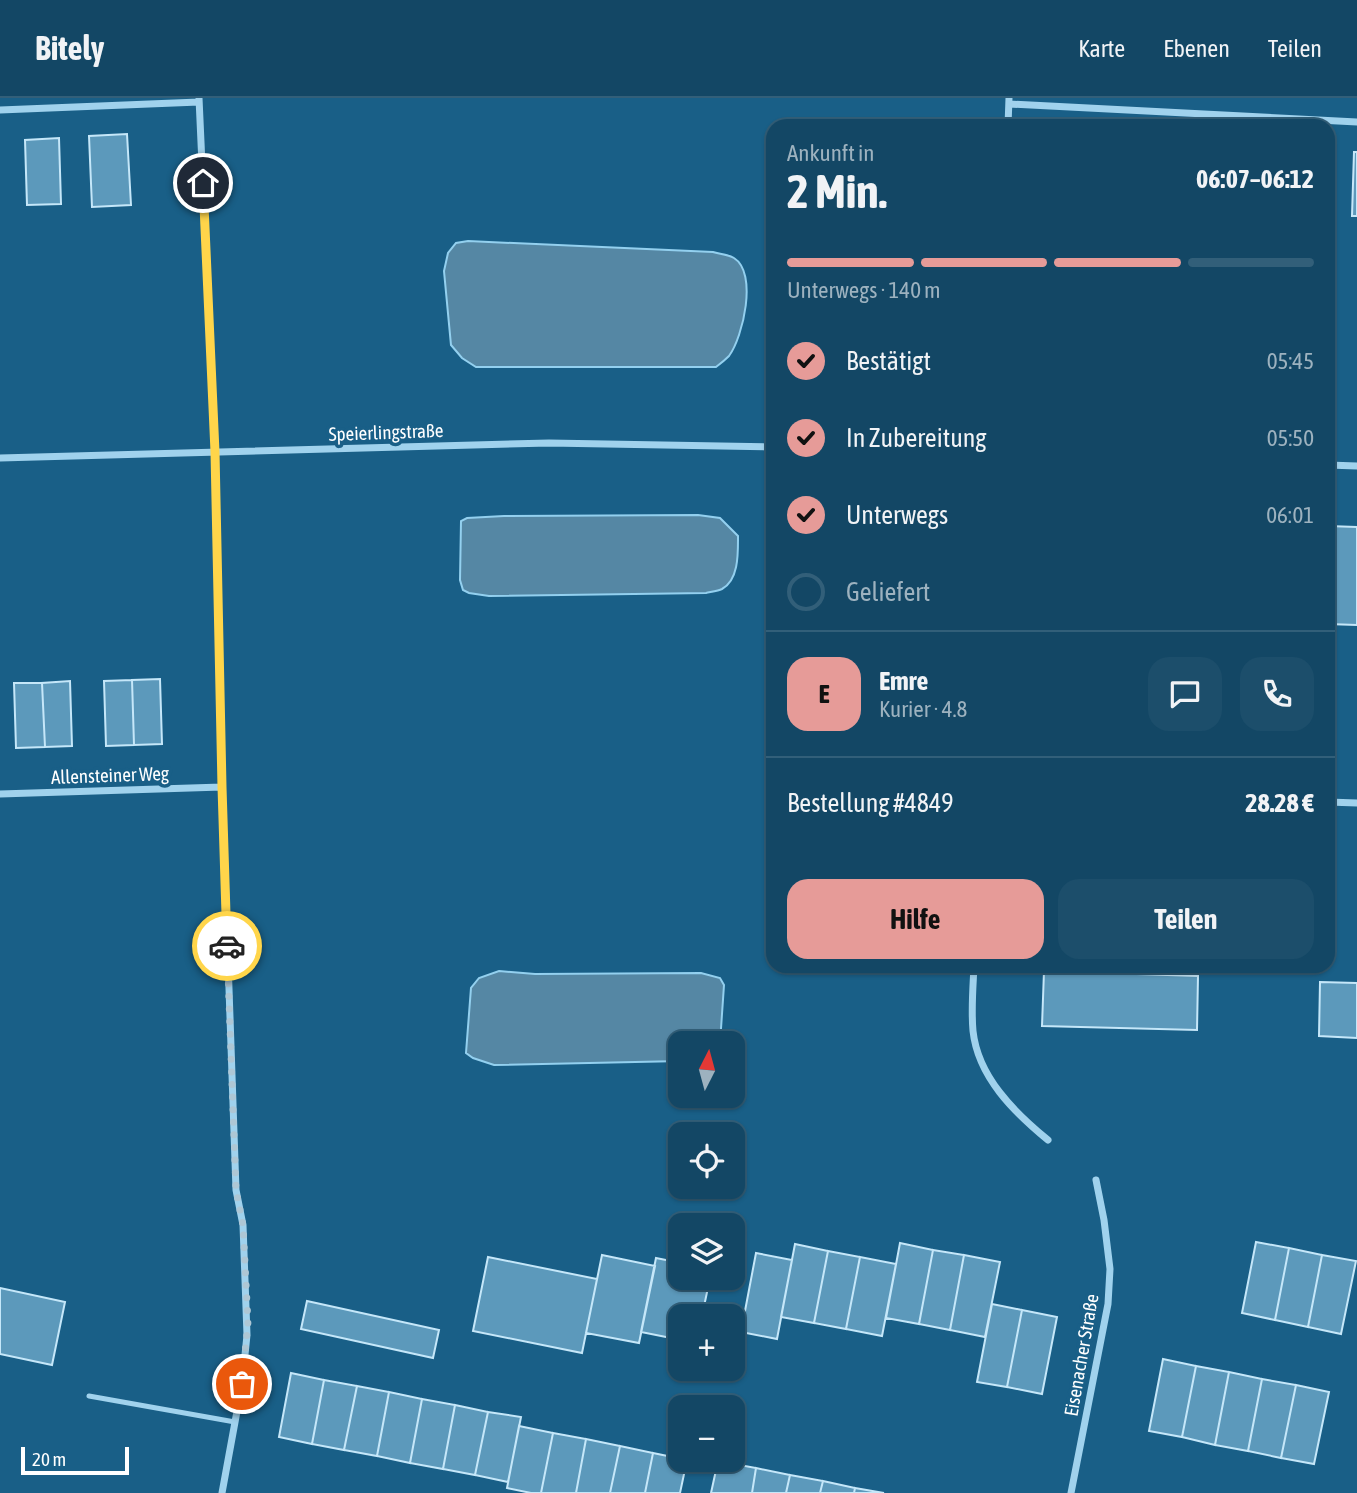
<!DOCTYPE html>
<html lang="de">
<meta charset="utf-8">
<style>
:root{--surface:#134765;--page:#1c4e6b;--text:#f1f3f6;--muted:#9db2bf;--line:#325f79;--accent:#e69b98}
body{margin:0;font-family:"Asap Condensed",sans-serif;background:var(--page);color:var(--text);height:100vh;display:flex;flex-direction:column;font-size:26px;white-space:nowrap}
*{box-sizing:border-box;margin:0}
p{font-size:23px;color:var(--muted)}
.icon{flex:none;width:38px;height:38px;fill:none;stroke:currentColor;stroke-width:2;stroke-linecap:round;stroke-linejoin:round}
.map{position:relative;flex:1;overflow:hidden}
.side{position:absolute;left:766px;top:21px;width:569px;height:854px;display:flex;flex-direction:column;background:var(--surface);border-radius:21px;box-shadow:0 2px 5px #0004,0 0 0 2px var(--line)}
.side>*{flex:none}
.needle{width:46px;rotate:6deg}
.controls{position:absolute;left:668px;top:933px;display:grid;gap:14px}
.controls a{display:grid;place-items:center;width:77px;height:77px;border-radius:14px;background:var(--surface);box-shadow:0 2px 5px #0004,0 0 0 2px var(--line);font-size:35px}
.scale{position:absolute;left:21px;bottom:18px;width:108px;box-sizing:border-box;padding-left:7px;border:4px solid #fff;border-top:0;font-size:19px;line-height:24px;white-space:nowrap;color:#fff;-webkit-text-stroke:5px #195f87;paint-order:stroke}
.pin{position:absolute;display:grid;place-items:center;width:60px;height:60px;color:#fff;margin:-30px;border:4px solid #fff;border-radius:50%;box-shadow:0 2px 7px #0007}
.courier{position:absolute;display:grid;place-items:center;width:70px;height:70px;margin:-35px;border:5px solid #ffd54a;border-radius:50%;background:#fff;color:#222;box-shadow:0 2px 9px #0007}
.overview em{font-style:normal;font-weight:700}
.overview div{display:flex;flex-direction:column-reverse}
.overview{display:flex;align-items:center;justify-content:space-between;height:119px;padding:0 21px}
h1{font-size:46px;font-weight:700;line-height:52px}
.bar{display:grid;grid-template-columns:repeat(4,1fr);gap:10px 7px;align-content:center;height:84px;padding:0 21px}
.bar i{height:9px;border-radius:5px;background:var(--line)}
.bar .current{background:var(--accent)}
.bar p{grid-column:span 4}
.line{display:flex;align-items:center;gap:18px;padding:0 21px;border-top:2px solid var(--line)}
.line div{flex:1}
.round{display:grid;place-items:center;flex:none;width:74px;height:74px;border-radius:21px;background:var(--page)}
ol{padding:0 21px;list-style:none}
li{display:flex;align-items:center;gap:21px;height:77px}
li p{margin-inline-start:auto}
li .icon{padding:7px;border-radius:50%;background:var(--accent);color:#111;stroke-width:4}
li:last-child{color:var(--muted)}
li i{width:38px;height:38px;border:4px solid var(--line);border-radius:50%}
.primary-button{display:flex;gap:14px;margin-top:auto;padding:14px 21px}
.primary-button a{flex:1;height:80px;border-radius:21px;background:var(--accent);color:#111;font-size:28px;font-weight:700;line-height:80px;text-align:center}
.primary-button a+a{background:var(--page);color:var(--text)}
header{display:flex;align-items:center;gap:42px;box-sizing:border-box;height:98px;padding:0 35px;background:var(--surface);border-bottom:2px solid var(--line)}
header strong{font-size:33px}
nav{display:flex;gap:38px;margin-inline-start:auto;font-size:24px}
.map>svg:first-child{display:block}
.water{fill:#5587a4;stroke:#93d0ef;stroke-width:2}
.building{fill:#5c99bb;stroke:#c5e7f9;stroke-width:2}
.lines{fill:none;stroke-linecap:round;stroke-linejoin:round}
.lane{stroke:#a0d2ed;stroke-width:5}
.street{stroke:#a0d2ed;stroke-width:7}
.done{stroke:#aec7d5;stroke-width:7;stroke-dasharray:0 12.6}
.route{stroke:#ffd54a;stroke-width:9}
.labels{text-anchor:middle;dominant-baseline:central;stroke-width:7;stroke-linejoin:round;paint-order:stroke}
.street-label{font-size:19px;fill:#fff;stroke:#195f87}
</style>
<header>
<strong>Bitely</strong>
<nav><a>Karte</a><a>Ebenen</a><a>Teilen</a></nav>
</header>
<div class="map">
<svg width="1357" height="1395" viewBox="0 0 1357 1395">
<rect width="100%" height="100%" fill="#195f87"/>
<path class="water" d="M 468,143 L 713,154 C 719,156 728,156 734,160 C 758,175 743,239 729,258 C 725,262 720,266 716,269 L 476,269 L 462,260 L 451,247 L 444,173 L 448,155 L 456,145 Z
M 698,417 L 720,420 L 738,438 C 738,455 739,482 722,491 C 718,493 710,494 706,495 L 489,498 L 469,495 L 463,492 L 460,482 L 461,423 L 467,420 L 504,418 Z
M 499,873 L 535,876 L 701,875 L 720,880 L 724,887 L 720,945 L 681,945 L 681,963 L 494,967 L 473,960 L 466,955 L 471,890 L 479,880 Z"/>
<path class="building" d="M 127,36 L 131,107 L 92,109 L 89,38 Z
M 59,40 L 61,106 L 27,107 L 25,42 Z
M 1354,54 L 1357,54 L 1357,118 L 1352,118 Z
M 1328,428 L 1357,429 L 1357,527 L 1328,526 Z
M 160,581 L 162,646 L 134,647 L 132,582 Z
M 132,582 L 134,647 L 106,648 L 104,583 Z
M 70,583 L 72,648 L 45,649 L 42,585 Z
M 14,585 L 42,585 L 45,649 L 16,650 Z
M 1044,873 L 1198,878 L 1197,932 L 1042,928 Z
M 1320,884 L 1357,885 L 1357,940 L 1319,938 Z
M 1256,1144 L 1289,1150 L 1275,1222 L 1242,1215 Z
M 900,1145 L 933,1152 L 919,1226 L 886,1220 Z
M 795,1146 L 828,1153 L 814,1225 L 781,1219 Z
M 1289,1150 L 1322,1157 L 1308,1229 L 1275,1222 Z
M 933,1152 L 964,1157 L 950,1232 L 919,1226 Z
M 828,1153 L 860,1159 L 846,1231 L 814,1225 Z
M 756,1155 L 792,1162 L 777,1241 L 741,1234 Z
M 602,1157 L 655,1168 L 639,1245 L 586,1235 Z
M 964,1157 L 1000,1164 L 985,1239 L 950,1232 Z
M 1322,1157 L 1356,1163 L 1341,1236 L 1308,1229 Z
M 488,1159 L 597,1181 L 582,1255 L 473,1233 Z
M 860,1159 L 896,1166 L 882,1238 L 846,1231 Z
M 656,1160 L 681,1165 L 681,1180 L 710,1180 L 702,1218 L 681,1218 L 681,1242 L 641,1234 Z
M 0,1190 L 65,1204 L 52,1267 L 0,1256 Z
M 307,1203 L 439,1232 L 433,1260 L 301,1231 Z
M 992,1206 L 1022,1212 L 1007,1289 L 977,1284 Z
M 1022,1212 L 1057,1219 L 1042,1296 L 1007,1289 Z
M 1163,1261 L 1196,1268 L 1182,1339 L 1149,1333 Z
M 1196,1268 L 1229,1274 L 1215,1347 L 1182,1339 Z
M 1229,1274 L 1262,1281 L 1248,1353 L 1215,1347 Z
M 291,1275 L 324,1282 L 312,1346 L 279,1339 Z
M 1262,1281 L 1296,1287 L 1281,1360 L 1248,1353 Z
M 324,1282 L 357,1288 L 344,1352 L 312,1346 Z
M 1296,1287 L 1329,1294 L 1314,1366 L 1281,1360 Z
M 357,1288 L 389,1294 L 377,1358 L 344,1352 Z
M 389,1294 L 422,1301 L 410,1365 L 377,1358 Z
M 422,1301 L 455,1307 L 443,1371 L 410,1365 Z
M 455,1307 L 488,1314 L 475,1377 L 443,1371 Z
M 488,1314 L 521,1319 L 508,1384 L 475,1377 Z
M 519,1328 L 553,1335 L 541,1395 L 531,1395 L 507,1390 Z
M 553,1335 L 586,1341 L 576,1395 L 541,1395 Z
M 586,1341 L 620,1348 L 610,1395 L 576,1395 Z
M 620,1348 L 653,1355 L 645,1395 L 610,1395 Z
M 653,1355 L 687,1362 L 680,1395 L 645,1395 Z
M 718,1363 L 756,1370 L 752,1395 L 711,1395 Z
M 756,1370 L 790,1377 L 786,1395 L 752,1395 Z
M 790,1377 L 823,1383 L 820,1395 L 786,1395 Z
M 823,1383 L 855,1390 L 854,1395 L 820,1395 Z
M 855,1390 L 884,1395 L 854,1395 Z"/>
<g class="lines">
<path class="lane" d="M 89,1298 L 235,1324"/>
<path class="street" d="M 199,0 L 215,354 L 222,689 L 236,1092 L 243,1127 L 247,1237 L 242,1286 L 222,1395
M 1009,6 L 1357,24
M 0,12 L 199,4
M 1008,28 L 1009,0
M 0,360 L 549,345 L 774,349
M 1328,367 L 1357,368
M 0,696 L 222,689
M 1328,704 L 1357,705
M 974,868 C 973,889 971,912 973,933 C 978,979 1014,1014 1048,1042
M 1071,1395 L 1108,1206 L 1110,1171 L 1104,1122 L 1096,1082"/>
</g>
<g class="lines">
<path class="done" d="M 227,848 L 236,1092 L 243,1127 L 248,1224 L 242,1286"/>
<path class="route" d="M 203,85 L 215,354 L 222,689 L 227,848"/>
</g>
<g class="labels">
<g class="street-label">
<text transform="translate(386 334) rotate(-2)">Speierlingstraße</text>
<text transform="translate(110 677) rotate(-2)">Allensteiner Weg</text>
<text transform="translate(1081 1257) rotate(-80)">Eisenacher Straße</text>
</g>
</g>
</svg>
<div class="controls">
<a><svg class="needle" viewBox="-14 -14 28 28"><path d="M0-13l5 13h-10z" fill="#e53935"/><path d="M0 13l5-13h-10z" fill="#9db2bf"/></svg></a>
<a><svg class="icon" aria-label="locate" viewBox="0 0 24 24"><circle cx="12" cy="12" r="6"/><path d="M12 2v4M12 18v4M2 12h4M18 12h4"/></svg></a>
<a><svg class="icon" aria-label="layers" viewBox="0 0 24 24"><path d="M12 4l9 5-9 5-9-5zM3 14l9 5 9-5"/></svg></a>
<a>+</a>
<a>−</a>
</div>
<div class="scale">20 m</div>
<div class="pin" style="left:242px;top:1286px;background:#ea580c"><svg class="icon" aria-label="bag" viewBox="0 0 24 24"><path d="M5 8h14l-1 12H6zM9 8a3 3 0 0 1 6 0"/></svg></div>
<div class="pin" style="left:203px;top:85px;background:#1f2937"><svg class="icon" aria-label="home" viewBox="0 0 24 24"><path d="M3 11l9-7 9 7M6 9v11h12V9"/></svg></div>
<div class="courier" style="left:227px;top:848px"><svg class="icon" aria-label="car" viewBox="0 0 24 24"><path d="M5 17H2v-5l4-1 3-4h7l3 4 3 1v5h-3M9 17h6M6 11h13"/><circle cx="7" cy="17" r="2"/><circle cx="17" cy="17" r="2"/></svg></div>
<section class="side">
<div class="overview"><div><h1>2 Min.</h1><p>Ankunft in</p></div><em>06:07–06:12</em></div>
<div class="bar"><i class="current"></i><i class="current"></i><i class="current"></i><i></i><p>Unterwegs · 140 m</p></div>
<ol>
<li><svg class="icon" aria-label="check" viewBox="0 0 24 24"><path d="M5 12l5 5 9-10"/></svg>Bestätigt<p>05:45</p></li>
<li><svg class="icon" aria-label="check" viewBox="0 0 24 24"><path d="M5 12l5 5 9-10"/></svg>In Zubereitung<p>05:50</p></li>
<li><svg class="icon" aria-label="check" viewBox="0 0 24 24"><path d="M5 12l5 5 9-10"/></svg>Unterwegs<p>06:01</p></li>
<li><i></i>Geliefert</li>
</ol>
<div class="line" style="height:126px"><b class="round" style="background:var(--accent);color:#111">E</b><div><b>Emre</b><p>Kurier · 4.8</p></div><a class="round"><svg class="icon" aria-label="chat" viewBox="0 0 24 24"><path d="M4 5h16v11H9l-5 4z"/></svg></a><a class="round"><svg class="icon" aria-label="phone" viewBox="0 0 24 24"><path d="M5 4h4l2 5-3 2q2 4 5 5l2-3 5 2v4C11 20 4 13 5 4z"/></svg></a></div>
<div class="line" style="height:91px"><div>Bestellung #4849</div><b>28.28 €</b></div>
<div class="primary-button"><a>Hilfe</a><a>Teilen</a></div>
</section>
</div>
